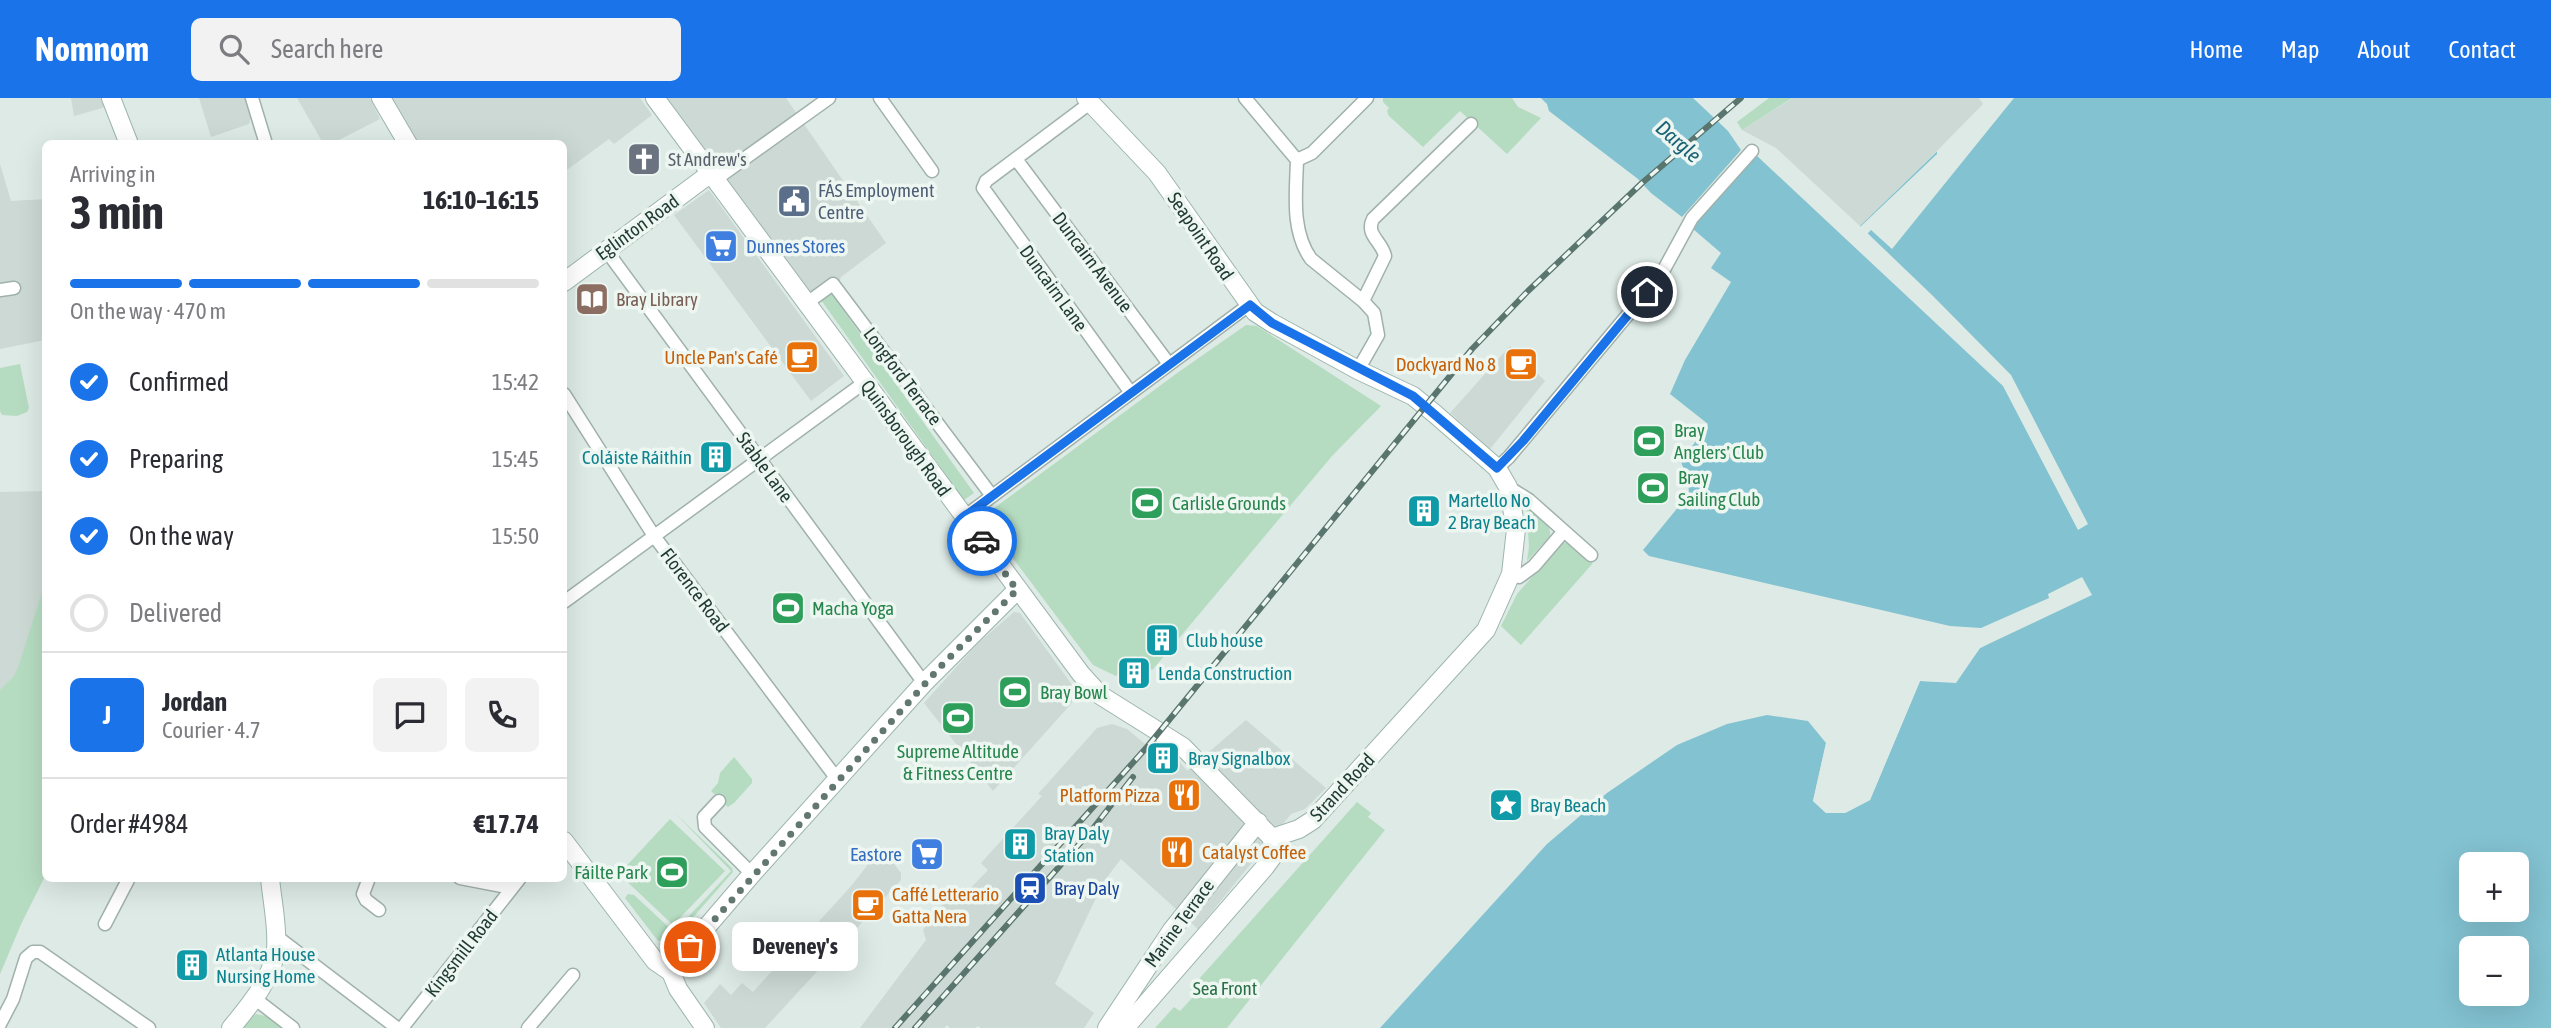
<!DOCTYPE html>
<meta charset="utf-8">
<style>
:root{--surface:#fff;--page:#f2f2f3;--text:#2b2b33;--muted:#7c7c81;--line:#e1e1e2;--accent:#1a73e8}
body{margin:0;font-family:"Asap Condensed",sans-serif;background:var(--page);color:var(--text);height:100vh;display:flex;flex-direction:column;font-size:26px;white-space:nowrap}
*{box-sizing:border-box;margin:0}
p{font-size:23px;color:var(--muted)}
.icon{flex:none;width:38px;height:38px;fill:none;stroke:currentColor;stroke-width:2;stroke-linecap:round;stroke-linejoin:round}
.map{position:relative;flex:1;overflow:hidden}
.panel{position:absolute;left:42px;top:42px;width:525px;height:742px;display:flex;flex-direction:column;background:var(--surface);border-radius:10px;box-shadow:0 7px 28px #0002}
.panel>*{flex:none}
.fabs{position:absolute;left:2459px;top:754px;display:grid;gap:14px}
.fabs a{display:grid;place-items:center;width:70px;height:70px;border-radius:10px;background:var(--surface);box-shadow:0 7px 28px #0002;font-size:35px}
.pin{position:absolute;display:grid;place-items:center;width:60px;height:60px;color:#fff;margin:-30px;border:4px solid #fff;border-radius:50%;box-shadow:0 2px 7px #0007}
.courier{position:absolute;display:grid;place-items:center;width:70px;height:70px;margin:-35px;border:5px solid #1a73e8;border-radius:50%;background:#fff;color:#222;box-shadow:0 2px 9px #0007}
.bubble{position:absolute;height:49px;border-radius:10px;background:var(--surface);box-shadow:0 7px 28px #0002;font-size:23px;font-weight:700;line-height:49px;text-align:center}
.summary em{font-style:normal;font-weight:700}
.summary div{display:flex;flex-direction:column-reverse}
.summary{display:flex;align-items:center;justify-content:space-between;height:119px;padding:0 28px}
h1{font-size:46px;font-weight:700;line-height:52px}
.bar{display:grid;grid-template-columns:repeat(4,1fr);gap:10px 7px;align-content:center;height:84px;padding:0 28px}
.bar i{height:9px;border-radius:5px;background:var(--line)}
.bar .on{background:var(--accent)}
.bar p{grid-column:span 4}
.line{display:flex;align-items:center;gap:18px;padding:0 28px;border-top:2px solid var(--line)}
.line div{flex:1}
.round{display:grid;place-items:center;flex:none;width:74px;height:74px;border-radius:10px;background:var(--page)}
ol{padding:0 28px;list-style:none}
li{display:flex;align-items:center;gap:21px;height:77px}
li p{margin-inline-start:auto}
li .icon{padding:7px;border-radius:50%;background:var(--accent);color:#fff;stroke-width:4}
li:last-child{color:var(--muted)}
li i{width:38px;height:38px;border:4px solid var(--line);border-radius:50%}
header{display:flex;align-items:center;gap:42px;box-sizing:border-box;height:98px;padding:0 35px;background:var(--accent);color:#fff}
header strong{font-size:33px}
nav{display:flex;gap:38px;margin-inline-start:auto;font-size:24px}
.search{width:490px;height:63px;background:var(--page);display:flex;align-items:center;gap:18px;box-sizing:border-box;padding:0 24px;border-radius:10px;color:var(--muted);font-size:26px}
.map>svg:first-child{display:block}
.built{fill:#ccd9d4}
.green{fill:#b5dcc1}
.water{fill:#83c2d1;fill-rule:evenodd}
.pier{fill:#ddeae5}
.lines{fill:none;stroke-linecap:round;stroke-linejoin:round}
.street-casing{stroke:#a0b1ac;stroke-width:15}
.secondary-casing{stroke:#9cb5ad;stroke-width:20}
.street{stroke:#fff;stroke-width:12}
.secondary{stroke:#fff;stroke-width:18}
.rail-casing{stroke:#59756e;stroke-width:6}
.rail{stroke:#eef6f2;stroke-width:3.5;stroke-dasharray:10;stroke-linecap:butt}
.done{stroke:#627771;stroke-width:7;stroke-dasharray:0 12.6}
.route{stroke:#1a73e8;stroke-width:9}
.labels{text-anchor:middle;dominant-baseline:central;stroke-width:7;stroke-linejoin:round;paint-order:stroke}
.worship-label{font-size:19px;fill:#5b616d;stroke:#eef6f2;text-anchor:start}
.service-label{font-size:19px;fill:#4e5e75;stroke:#eef6f2;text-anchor:start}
.street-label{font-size:19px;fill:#1f3933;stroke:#eef6f2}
.shop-label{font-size:19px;fill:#366cbe;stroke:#eef6f2;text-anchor:start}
.education-label{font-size:19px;fill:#785e54;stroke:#eef6f2;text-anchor:start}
.food-label{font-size:19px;fill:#c56008;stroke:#eef6f2;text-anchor:end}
.leisure-label{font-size:19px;fill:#27864d;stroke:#eef6f2;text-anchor:start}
.culture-label{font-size:19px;fill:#0d838f;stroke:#eef6f2;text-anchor:start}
.transit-label{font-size:19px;fill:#164399;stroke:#eef6f2;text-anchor:start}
.park-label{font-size:19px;fill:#297047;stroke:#eef6f2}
.water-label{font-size:21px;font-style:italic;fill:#196375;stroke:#eef6f2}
</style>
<header>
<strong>Nomnom</strong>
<div class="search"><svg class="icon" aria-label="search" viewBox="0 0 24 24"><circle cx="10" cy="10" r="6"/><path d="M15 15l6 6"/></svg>Search here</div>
<nav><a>Home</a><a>Map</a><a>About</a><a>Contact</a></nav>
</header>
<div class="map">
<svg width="2551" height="930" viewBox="0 0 2551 930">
<rect width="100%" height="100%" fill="#ddeae5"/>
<path class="built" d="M 71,0 L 107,0 L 109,8 L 74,18 Z
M 199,0 L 246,0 L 251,19 L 249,26 L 211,39 Z
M 297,0 L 370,0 L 380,21 L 333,45 L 323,45 Z
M 392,0 L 640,0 L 652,17 L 614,46 L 609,41 L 564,74 L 564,46 L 416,45 Z
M 662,0 L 786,0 L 886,145 L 841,179 L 837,191 L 815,208 Z
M 1793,0 L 1983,0 L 1986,5 L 1860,128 L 1776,50 L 1742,32 Z
M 0,66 L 11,103 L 46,101 L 45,242 L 0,251 Z
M 709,92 L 844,278 L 811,303 L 674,117 Z
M 1510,248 L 1545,283 L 1490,351 L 1450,315 Z
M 46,393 L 45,778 L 21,826 L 0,876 L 0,394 Z
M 1014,514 L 1020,515 L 1075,591 L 1075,598 L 1071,606 L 993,693 L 924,605 L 977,546 Z
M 1246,622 L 1326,690 L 1305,711 L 1291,716 L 1198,831 L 1121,761 L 1104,783 L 1055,886 L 1094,915 L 1084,930 L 981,930 L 978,928 L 975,930 L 950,930 L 947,927 L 944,930 L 860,930 L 926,842 L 923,832 L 937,813 L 957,788 L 966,795 L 988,772 L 981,765 L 1042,698 L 1038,696 L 1097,630 L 1112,626 L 1127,631 L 1172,668 L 1179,663 L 1187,673 Z
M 885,754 L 901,775 L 901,782 L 765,930 L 721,930 L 704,905 L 720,886 L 731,897 L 742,885 L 753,894 L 772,873 L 770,871 L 779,860 L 783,863 L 852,787 L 873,760 L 875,761 Z"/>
<path class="green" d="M 1383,0 L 1512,0 L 1518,9 L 1541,20 L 1507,56 L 1460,13 L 1423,49 L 1389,18 L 1387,13 L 1389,10 L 1383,4 Z
M 1769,0 L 1792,0 L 1742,32 L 1737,24 Z
M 831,195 L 974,395 L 964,402 L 821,202 Z
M 1246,227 L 1257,228 L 1381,308 L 1332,358 L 1154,570 L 1152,572 L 1134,558 L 1116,578 L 1093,567 L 982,419 L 1180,273 Z
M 20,266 L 29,310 L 27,314 L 17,318 L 2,317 L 0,313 L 0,270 Z
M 1526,407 C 1535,415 1552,424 1550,438 L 1527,463 L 1529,448 Z
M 1563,444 L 1571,446 L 1593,465 L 1521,547 L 1501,528 L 1517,496 Z
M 45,493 L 45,778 L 21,826 L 0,876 L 0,592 L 14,578 L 19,567 L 42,494 Z
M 734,659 L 752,681 L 752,685 L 734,705 L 728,709 L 711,693 L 718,685 L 720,675 Z
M 1357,704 L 1371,715 L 1368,719 L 1385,732 L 1227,930 L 1155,930 L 1174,909 L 1180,913 L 1195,897 L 1190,891 Z
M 675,715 L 732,770 L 733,774 L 674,841 L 658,843 L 625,800 L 628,796 L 634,797 L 674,834 L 731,773 Z
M 670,721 L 725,773 L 673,827 L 619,776 Z
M 256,916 L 270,919 L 284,930 L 238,930 Z"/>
<path class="water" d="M 1541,0 L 1693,0 L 1728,33 L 1741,52 L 1682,119 L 1651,95 L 1638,81 L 1549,13 L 1547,6 Z
M 1983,0 L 2551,0 L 2551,930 L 1380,930 L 1547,746 L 1607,695 L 1677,647 L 1727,626 L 1767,617 L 1808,623 L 1826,645 L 1813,703 L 1826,715 L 1845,715 L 1870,702 L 1920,583 L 1955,584 L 1980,550 L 2092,497 L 2082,479 L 2048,496 L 2049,500 L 1981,530 L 1950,528 L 1649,458 L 1643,452 L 1689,396 L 1688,381 L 1681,364 L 1708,326 L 1670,296 L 1685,262 L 1731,184 L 1711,170 L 1721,155 L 1693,131 L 1693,125 L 1756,57 L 2003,288 L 2078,432 L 2088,426 L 2011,277 L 1933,198 L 1860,128 L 1986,6 ZM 2471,766 L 2516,766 L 2516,812 L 2471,812 ZM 2471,850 L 2516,850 L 2516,896 L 2471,896 Z"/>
<path class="pier" d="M 1979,0 L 2014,0 L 1892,151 L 1871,132 L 1866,137 L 1859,130 L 1937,56 L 1937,53 L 1983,6 Z
M 1982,545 L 1986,547 L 1980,550 L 1956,585 L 1920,583 L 1870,702 L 1845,715 L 1826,715 L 1813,703 L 1827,641 L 1829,645 L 1817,702 L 1827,711 L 1844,711 L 1867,700 L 1917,580 L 1954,581 L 1978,547 Z"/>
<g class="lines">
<g class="street-casing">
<path id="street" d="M 252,0 L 266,46
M 880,0 L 932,73
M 1245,0 L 1297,62 C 1296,96 1291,133 1311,161 L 1363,203 L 1374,215 L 1378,237 L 1358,272
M 1090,5 L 986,83 L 983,90 L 1131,295
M 1016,61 L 1169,266
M 1297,62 L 1312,55 L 1367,0
M 716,81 L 829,0
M 606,152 L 924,585
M 0,192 L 14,190
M 1363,203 L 1385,158 C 1382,143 1365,137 1373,121 L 1471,26
M 807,205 L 833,186 L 992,398
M 564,296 L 654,438 L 837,681
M 1497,370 L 1509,359 L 1661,177 L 1692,120 L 1752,53
M 1508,389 L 1529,402 L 1591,457
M 964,419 L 1249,207
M 1511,476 L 1519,479 L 1534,468 L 1564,433
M 564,504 L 865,284
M 719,703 L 704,719 L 705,729 L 752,776
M 369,780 L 363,796 L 366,802 L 379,812
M 460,780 L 512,790
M 105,826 L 129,780
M 276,838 L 397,930
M 254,900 L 293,930
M 0,926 L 13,901 L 26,860 L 33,854 L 40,854 L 149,930
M 402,930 L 520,780
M 528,930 L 573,877"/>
</g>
<g class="secondary-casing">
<path id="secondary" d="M 111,0 L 129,46
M 381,0 L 408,46
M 655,0 L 1081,576 L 1100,597 L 1183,649 L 1272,740
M 1086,0 L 1157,75 L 1255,214 L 1272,225 L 1358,272 L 1413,298 L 1435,316 L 1497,370 L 1508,389 L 1516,431 L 1511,476 L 1486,532 L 1313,722 L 1299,731 L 1272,740
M 564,184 L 711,75
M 564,743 L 655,863 L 671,874
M 671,874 L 674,867 L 752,776 L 924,585 L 1017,492
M 671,874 L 678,891 L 705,930
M 231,930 C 249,908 273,880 276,851 C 278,828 272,803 270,780
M 1107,930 L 1172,832 L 1258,724
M 1125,930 L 1265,769 L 1273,758 L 1272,740"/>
</g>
<use href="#street" class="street"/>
<use href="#secondary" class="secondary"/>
<g class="rail-casing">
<path id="rail" d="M 895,930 L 1147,649 L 1472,251 L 1528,193 L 1642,85 L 1741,0
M 915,930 L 1091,733 L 1133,679"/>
</g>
<use href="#rail" class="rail"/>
</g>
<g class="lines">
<path class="done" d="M 690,849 L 940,569 L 1017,492 L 982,443"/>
<path class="route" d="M 982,443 L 964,419 L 1250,207 L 1272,225 L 1413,298 L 1497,370 L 1523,343 L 1647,194"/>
</g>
<defs>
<g id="church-square" transform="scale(1.75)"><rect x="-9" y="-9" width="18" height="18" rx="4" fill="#6b7280" stroke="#eef6f2"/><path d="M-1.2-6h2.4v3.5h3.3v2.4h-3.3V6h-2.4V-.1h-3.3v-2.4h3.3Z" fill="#fff"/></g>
<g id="civic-square" transform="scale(1.75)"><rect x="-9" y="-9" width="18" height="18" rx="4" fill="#5c6f8a" stroke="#eef6f2"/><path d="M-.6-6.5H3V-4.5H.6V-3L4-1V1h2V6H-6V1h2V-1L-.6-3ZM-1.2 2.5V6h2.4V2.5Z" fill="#fff"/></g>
<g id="supermarket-square" transform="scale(1.75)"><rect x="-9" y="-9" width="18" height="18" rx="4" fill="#3f7fe0" stroke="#eef6f2"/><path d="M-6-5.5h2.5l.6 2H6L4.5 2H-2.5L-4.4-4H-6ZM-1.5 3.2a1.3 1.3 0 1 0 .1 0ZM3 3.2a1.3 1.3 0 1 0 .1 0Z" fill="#fff"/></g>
<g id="library-square" transform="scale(1.75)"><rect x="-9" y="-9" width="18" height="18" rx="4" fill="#8d6e63" stroke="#eef6f2"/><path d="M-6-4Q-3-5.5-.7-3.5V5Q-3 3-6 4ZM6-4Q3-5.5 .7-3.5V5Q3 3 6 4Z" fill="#fff"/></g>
<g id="cafe-square" transform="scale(1.75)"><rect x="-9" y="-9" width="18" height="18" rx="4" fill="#e8710a" stroke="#eef6f2"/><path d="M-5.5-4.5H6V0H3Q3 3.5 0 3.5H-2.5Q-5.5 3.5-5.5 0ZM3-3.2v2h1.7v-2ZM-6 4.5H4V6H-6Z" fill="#fff"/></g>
<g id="stadium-square" transform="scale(1.75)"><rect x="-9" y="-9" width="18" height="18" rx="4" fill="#2e9e5b" stroke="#eef6f2"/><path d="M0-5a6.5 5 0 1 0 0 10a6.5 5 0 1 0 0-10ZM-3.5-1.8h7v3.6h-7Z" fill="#fff"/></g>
<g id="building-square" transform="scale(1.75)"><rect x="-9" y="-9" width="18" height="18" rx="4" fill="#0f9aa8" stroke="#eef6f2"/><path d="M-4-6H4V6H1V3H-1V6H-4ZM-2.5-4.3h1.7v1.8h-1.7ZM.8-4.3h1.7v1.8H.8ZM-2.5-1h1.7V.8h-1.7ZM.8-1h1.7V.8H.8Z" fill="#fff"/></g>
<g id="restaurant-square" transform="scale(1.75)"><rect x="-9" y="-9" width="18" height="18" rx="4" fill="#e8710a" stroke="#eef6f2"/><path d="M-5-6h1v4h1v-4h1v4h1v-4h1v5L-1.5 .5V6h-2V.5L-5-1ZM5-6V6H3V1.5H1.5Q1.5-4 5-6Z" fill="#fff"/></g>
<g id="sight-square" transform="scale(1.75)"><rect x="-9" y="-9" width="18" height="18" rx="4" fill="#0f9aa8" stroke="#eef6f2"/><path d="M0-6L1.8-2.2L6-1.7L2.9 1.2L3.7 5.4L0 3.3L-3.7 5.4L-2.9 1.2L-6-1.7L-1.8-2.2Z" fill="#fff"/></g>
<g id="station-square" transform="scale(1.75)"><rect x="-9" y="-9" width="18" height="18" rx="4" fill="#1a4fb4" stroke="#eef6f2"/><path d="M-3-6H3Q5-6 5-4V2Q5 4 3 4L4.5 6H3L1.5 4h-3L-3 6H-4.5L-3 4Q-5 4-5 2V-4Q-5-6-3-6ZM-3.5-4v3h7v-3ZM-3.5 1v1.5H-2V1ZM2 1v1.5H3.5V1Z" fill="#fff"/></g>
</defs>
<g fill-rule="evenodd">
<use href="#church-square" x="644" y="61"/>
<use href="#civic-square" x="794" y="103"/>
<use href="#supermarket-square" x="721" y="148"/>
<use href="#library-square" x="592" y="201"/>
<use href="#cafe-square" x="802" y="259"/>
<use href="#cafe-square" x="1521" y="266"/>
<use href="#stadium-square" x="1649" y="343"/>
<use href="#building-square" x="716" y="359"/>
<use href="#stadium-square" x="1653" y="390"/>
<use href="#stadium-square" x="1147" y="405"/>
<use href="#building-square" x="1424" y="413"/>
<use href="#stadium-square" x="788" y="510"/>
<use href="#building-square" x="1162" y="542"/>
<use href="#building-square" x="1134" y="575"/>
<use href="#stadium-square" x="1015" y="594"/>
<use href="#stadium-square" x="958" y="620"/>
<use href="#building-square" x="1163" y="660"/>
<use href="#restaurant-square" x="1184" y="697"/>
<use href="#sight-square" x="1506" y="707"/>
<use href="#building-square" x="1020" y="746"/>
<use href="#restaurant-square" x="1177" y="754"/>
<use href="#supermarket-square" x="927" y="756"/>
<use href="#stadium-square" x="672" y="774"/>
<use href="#station-square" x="1030" y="790"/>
<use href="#cafe-square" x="868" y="807"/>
<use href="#building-square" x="192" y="867"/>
</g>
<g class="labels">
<g class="worship-label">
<text x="668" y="61">St Andrew's</text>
</g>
<g class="service-label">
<text x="818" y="92">FÁS Employment<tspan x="818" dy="22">Centre</tspan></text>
</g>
<g class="street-label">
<text transform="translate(637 129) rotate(-36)">Eglinton Road</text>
<text transform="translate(1201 138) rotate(56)">Seapoint Road</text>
<text transform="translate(1093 164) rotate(53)">Duncairn Avenue</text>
<text transform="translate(1054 190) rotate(54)">Duncairn Lane</text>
<text transform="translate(903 278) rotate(53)">Longford Terrace</text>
<text transform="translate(906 340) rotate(54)">Quinsborough Road</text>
<text transform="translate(765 369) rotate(54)">Stable Lane</text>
<text transform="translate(695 492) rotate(53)">Florence Road</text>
<text transform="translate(1342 689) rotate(-47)">Strand Road</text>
<text transform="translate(1179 825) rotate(-54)">Marine Terrace</text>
<text transform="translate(461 855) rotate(-52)">Kingsmill Road</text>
</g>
<g class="shop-label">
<text x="746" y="148">Dunnes Stores</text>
<text x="902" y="756" text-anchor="end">Eastore</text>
</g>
<g class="education-label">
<text x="616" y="201">Bray Library</text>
</g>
<g class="food-label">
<text x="778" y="259">Uncle Pan's Café</text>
<text x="1496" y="266">Dockyard No 8</text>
<text x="1160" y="697">Platform Pizza</text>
<text x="1202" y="754" text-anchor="start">Catalyst Coffee</text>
<text x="892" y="796" text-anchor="start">Caffé Letterario<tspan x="892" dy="22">Gatta Nera</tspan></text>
</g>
<g class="leisure-label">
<text x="1674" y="332">Bray<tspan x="1674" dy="22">Anglers' Club</tspan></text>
<text x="1678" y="379">Bray<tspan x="1678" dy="22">Sailing Club</tspan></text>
<text x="1172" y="405">Carlisle Grounds</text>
<text x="812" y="510">Macha Yoga</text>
<text x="1040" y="594">Bray Bowl</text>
<text x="958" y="653" text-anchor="middle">Supreme Altitude<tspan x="958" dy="22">&amp; Fitness Centre</tspan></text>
<text x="648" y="774" text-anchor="end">Fáilte Park</text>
</g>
<g class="culture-label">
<text x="692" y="359" text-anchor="end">Coláiste Ráithín</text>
<text x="1448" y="402">Martello No<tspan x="1448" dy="22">2 Bray Beach</tspan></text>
<text x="1186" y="542">Club house</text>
<text x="1158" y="575">Lenda Construction</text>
<text x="1188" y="660">Bray Signalbox</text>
<text x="1530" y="707">Bray Beach</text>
<text x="1044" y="735">Bray Daly<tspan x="1044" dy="22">Station</tspan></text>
<text x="216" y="856">Atlanta House<tspan x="216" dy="22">Nursing Home</tspan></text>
</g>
<g class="transit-label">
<text x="1054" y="790">Bray Daly</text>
</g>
<g class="park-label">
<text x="1225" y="890">Sea Front</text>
</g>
<g class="water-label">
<text transform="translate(1679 43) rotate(41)">Dargle</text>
</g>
</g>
</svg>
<div class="fabs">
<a>+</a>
<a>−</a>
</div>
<div class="pin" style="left:690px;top:849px;background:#ea580c"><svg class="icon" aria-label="bag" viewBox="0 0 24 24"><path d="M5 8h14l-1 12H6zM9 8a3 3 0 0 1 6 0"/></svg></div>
<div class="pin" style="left:1647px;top:194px;background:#1f2937"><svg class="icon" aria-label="home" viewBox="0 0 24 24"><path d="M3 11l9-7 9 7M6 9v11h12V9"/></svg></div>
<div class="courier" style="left:982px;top:443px"><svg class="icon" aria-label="car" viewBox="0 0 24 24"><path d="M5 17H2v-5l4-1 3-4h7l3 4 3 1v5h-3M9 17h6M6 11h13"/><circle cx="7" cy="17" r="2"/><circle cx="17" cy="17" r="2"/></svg></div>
<div class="bubble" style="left:732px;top:824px;width:126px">Deveney's</div>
<section class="panel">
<div class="summary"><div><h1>3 min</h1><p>Arriving in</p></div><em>16:10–16:15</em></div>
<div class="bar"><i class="on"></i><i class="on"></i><i class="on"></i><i></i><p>On the way · 470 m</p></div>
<ol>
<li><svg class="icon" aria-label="check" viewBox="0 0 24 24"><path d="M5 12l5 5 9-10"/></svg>Confirmed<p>15:42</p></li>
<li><svg class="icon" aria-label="check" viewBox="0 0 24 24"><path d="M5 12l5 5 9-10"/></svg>Preparing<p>15:45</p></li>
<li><svg class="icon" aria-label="check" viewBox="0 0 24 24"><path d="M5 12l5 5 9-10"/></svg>On the way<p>15:50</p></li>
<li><i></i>Delivered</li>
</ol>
<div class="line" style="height:126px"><b class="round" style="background:var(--accent);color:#fff">J</b><div><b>Jordan</b><p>Courier · 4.7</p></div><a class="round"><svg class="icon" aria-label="chat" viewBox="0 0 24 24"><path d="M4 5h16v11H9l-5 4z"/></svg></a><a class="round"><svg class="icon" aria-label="phone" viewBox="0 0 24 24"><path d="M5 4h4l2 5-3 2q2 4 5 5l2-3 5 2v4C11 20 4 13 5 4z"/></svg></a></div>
<div class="line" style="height:91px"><div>Order #4984</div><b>€17.74</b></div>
</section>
</div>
